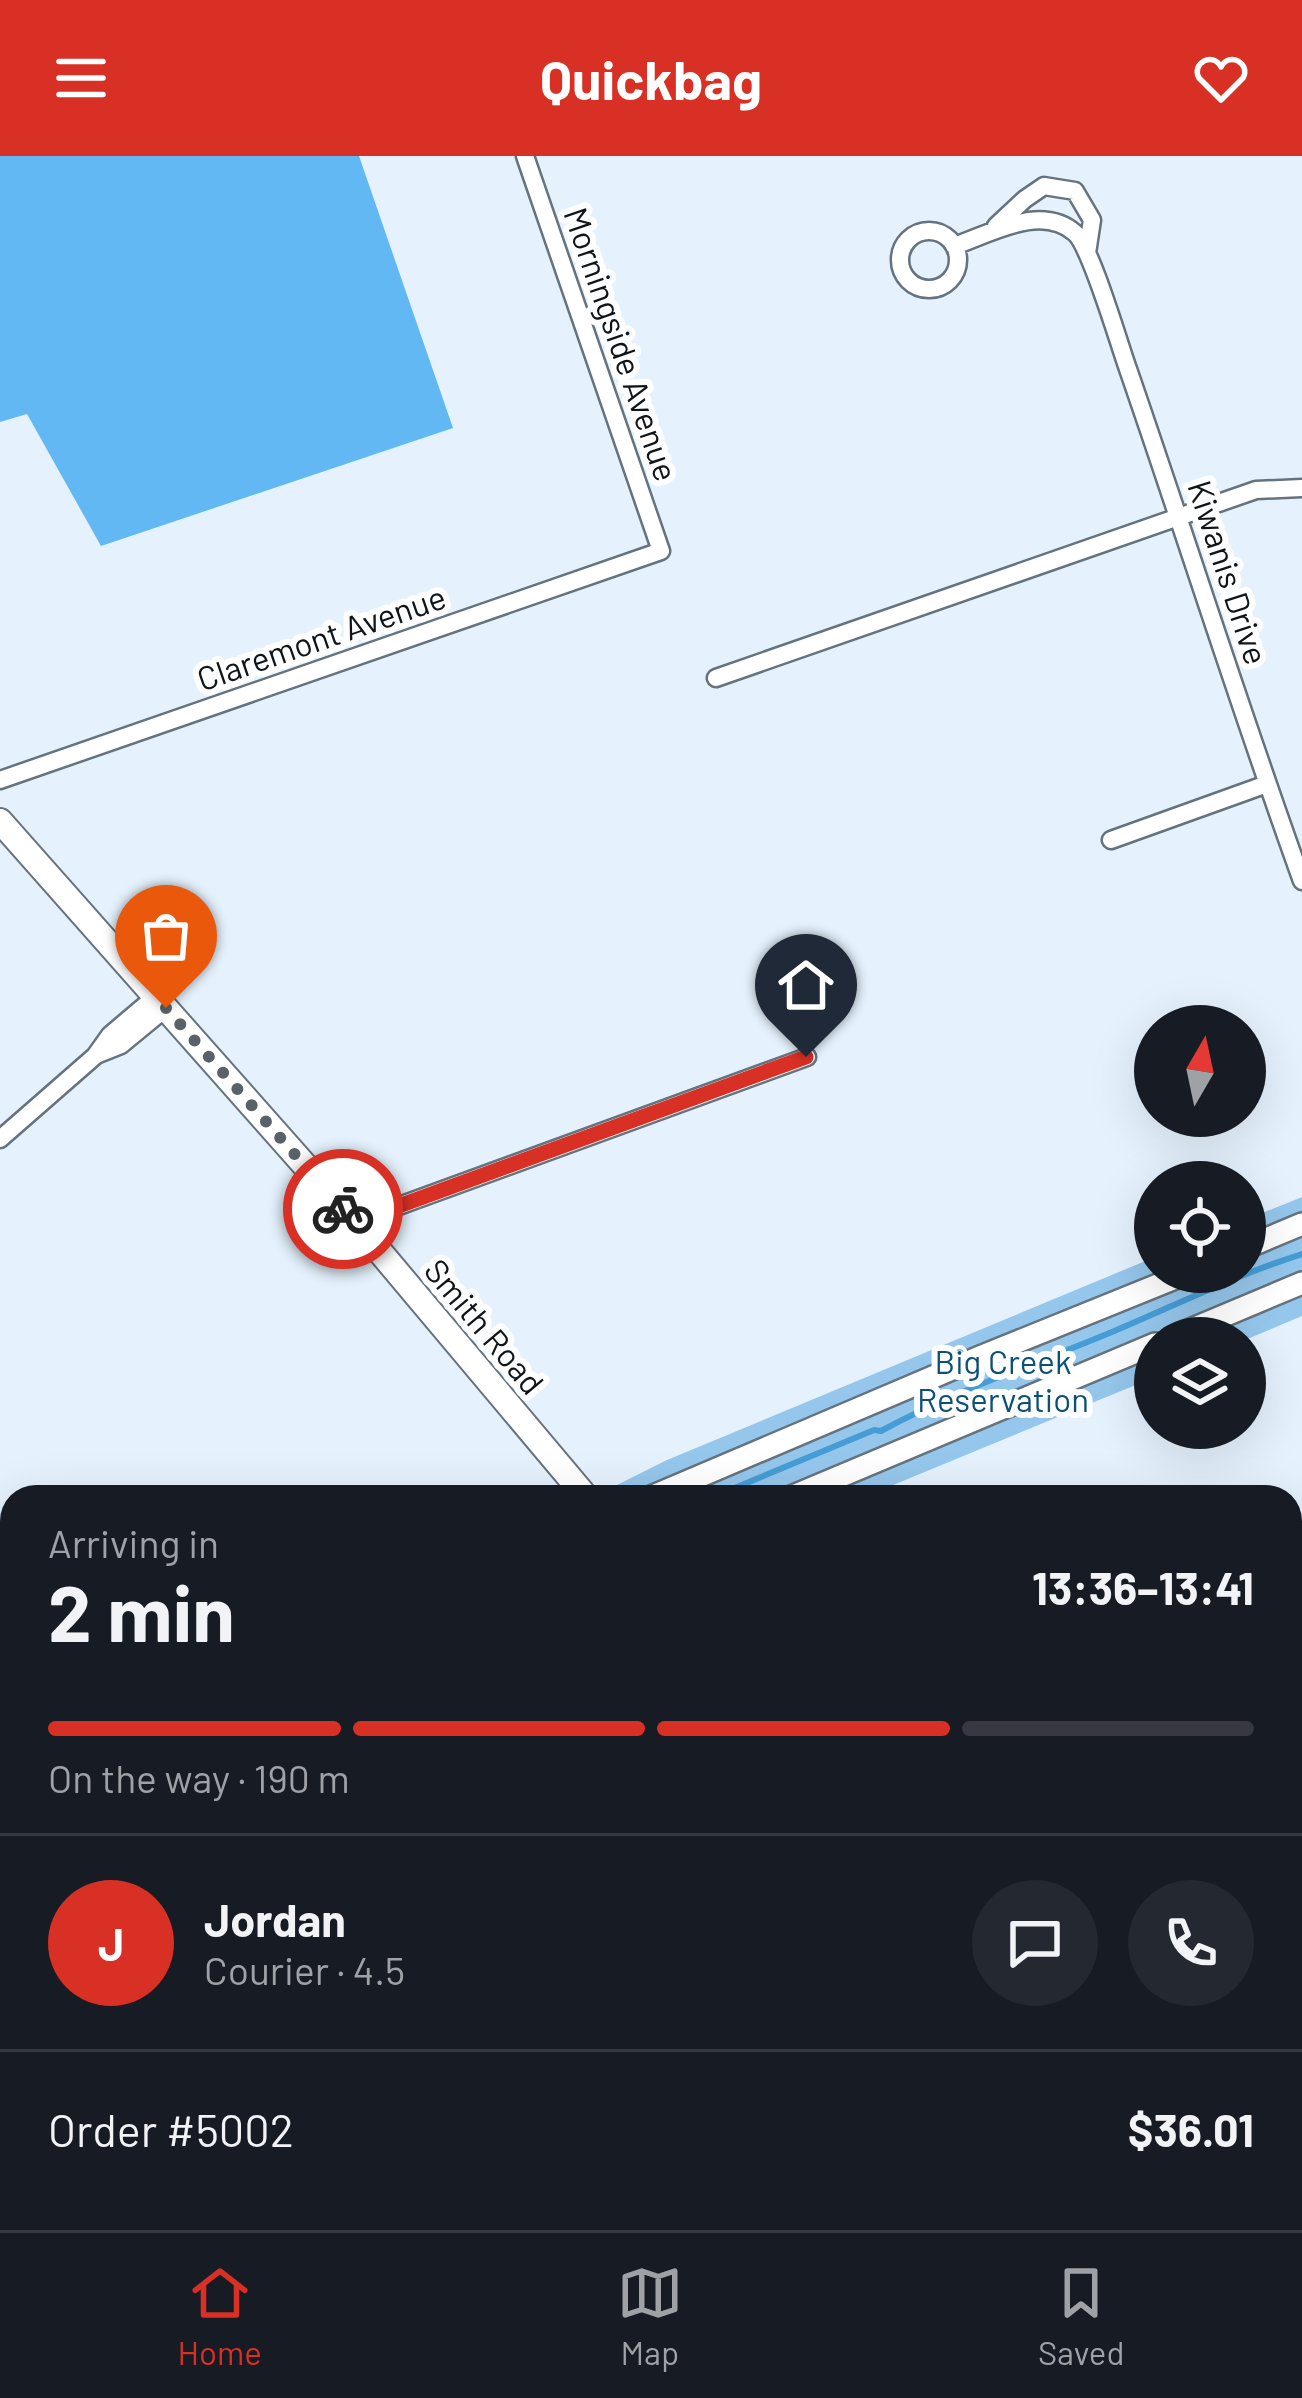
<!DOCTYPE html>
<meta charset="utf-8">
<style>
:root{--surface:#171b24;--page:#242831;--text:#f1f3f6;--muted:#9ea1a6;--line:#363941;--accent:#d93025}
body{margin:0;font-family:Barlow,sans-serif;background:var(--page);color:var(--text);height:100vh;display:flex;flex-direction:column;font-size:45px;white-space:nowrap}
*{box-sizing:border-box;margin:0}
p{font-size:39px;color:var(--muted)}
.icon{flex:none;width:66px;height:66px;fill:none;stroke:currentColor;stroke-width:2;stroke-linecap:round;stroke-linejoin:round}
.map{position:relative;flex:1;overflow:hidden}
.drawer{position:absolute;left:0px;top:1329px;width:1302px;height:747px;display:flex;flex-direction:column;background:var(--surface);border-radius:36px 36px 0 0;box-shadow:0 12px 48px #0002}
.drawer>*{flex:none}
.needle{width:78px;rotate:9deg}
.buttons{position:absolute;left:1134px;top:849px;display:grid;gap:24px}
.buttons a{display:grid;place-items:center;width:132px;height:132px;border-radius:50%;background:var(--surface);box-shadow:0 12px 48px #0002;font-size:60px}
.pin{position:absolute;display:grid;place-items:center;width:102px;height:102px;color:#fff;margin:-123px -51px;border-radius:50% 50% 50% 0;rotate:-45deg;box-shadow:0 0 12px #0007}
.pin .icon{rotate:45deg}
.courier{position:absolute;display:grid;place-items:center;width:120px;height:120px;margin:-60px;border:9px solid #d93025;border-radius:50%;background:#fff;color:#222;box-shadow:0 3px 15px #0007}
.summary em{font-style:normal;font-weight:700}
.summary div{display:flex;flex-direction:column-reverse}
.summary{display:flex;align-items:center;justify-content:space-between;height:204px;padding:0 48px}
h1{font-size:78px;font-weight:700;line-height:90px}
.bar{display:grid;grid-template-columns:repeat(4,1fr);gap:18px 12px;align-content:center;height:144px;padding:0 48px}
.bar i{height:15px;border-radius:9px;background:var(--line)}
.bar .active{background:var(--accent)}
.bar p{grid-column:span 4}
.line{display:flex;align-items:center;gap:30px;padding:0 48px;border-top:3px solid var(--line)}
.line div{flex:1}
.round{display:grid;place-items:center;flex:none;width:126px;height:126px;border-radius:63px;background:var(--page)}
header{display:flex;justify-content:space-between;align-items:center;height:156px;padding:0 48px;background:var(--accent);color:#fff;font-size:54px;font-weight:700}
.dock{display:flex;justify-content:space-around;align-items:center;height:168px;border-top:3px solid var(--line);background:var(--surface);font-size:33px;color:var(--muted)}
.dock a{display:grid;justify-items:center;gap:6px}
.dock .active{color:var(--accent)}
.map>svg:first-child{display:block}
.built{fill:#d6edff}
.green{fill:#95c7ec}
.forest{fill:#62b8f2}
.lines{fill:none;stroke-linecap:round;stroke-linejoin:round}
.stream{stroke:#469dd6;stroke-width:6}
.service-casing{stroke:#65737e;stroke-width:14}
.minor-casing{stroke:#65737e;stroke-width:21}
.tertiary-casing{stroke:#65737e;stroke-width:26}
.secondary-casing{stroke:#65737e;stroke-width:28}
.path{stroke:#79838a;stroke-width:3;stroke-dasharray:3 9;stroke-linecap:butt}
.service{stroke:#fff;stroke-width:9}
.minor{stroke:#fff;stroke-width:16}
.tertiary{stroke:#fff;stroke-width:21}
.secondary{stroke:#fff;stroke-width:24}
.done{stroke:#596268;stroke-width:12;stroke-dasharray:0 21.6}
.route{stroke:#d93025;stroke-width:15}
.labels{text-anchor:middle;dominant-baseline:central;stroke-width:12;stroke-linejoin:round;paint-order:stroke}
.street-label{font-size:33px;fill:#0e1418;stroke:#fefefe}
.park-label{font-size:33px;fill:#0c5076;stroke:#fefefe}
</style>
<header><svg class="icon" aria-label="menu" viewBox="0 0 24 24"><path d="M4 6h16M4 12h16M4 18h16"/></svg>Quickbag<svg class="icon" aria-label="heart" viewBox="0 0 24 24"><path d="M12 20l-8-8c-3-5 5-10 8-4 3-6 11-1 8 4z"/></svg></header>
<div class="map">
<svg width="1302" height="2074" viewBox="0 0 1302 2074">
<rect width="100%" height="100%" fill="#e5f2fd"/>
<path class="built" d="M 1302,1613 L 1302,2014 L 1290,2019 L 1290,1617 Z
M 971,2064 L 1167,2064 L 1175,2074 L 978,2074 Z"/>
<path class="green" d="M 1302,1041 L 1302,1160 L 1245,1184 L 1155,1182 L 1155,1221 L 864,1341 L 593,1341 L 667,1304 L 1155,1101 L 1155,1116 L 1245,1116 L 1245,1064 Z
M 12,1799 L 12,1936 L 0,1944 L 0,1808 Z"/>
<path class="forest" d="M 0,0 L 359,0 L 453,272 L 101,390 L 27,258 L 0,266 Z"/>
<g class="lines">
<path class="stream" d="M 713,1341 L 874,1274 L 881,1275 C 954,1235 1035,1208 1112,1176 C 1174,1150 1238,1118 1302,1098
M 0,1869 L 12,1860"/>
<g class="service-casing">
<path id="service" d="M 1290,1763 L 1296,1779
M 1290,1848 L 1302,1884
M 1290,1937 L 1302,1965
M 1290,1994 L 1302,1990
M 506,2064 L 514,2074
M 991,2064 L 997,2074
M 312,2074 L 326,2064
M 392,2074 L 406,2064
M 475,2074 L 488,2064
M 648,2074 L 660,2064
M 711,2074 L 716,2064
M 908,2074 L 926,2064
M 1078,2074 L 1089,2070 L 1088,2064"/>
</g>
<g class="minor-casing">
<path id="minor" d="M 996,70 L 1025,43 L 1044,30 L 1075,35 L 1092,64 L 1087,97
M900 104a29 29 0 1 1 58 0a29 29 0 1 1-58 0Z
M 954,90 C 990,78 1041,47 1075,77 C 1091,91 1119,188 1128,213 C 1187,384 1241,556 1302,725
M 716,522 L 1256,334 L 1302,332
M 0,624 L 661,395 L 525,0
M 1111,684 L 1267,628
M 96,899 L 121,889 L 166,852
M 0,983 L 95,900 L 110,879 L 156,840
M 355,1066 L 807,901"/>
</g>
<g class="tertiary-casing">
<path id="tertiary" d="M 1245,1092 L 1302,1068
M 1171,1182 L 1302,1127
M 651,1341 L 980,1201 L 1190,1116
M 791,1341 L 1155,1188
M 0,1836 L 12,1828
M 0,1906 L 12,1898"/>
</g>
<g class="secondary-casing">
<path id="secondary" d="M 0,665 L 355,1066 L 586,1341
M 1194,2064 L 1202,2074"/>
</g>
<path class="path" d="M 745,1341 L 776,1328"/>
<use href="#service" class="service"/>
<use href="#minor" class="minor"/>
<use href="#tertiary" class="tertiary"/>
<use href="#secondary" class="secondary"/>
</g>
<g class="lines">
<path class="done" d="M 166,852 L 343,1053"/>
<path class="route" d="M 343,1053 L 355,1066 L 806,901"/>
</g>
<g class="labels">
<g class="street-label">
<text transform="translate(622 188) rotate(71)">Morningside Avenue</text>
<text transform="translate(1229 416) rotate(72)">Kiwanis Drive</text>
<text transform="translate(321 481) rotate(-19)">Claremont Avenue</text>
<text transform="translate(485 1170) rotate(50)">Smith Road</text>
</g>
<g class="park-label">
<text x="1003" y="1205">Big Creek<tspan x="1003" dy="38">Reservation</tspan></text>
</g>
</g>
</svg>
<div class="buttons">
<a><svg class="needle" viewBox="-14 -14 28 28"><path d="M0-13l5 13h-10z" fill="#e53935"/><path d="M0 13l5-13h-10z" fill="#9ea1a6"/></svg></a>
<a><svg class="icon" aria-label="locate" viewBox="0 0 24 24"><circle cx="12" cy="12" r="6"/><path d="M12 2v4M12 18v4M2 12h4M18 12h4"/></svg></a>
<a><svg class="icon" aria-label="layers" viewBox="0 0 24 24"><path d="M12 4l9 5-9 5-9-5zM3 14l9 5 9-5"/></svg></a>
</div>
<div class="pin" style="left:166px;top:852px;background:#ea580c"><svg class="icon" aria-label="bag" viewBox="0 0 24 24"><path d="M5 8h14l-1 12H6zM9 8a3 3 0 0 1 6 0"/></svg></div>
<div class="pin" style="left:806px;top:901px;background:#1f2937"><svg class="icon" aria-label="home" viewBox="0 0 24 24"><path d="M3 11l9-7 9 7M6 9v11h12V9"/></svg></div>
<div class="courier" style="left:343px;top:1053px"><svg class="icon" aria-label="bike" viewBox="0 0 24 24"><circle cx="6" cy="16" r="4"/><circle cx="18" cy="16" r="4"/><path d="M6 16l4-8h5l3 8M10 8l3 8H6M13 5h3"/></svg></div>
<section class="drawer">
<div class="summary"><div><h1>2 min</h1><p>Arriving in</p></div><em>13:36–13:41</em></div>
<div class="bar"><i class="active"></i><i class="active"></i><i class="active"></i><i></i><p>On the way · 190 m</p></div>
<div class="line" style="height:216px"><b class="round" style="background:var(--accent);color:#fff">J</b><div><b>Jordan</b><p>Courier · 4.5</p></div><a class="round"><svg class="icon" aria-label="chat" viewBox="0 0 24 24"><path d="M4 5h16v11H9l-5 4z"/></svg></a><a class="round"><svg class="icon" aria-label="phone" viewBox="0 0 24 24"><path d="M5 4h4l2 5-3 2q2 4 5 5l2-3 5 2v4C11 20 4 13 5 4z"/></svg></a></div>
<div class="line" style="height:156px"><div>Order #5002</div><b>$36.01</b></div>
</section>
</div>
<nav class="dock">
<a class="active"><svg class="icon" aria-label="home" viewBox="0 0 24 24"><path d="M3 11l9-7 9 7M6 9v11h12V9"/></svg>Home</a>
<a><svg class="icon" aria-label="map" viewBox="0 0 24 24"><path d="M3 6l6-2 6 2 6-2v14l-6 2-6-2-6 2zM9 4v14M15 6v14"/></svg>Map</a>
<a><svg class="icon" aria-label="saved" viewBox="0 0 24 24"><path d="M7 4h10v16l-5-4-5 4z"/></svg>Saved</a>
</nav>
